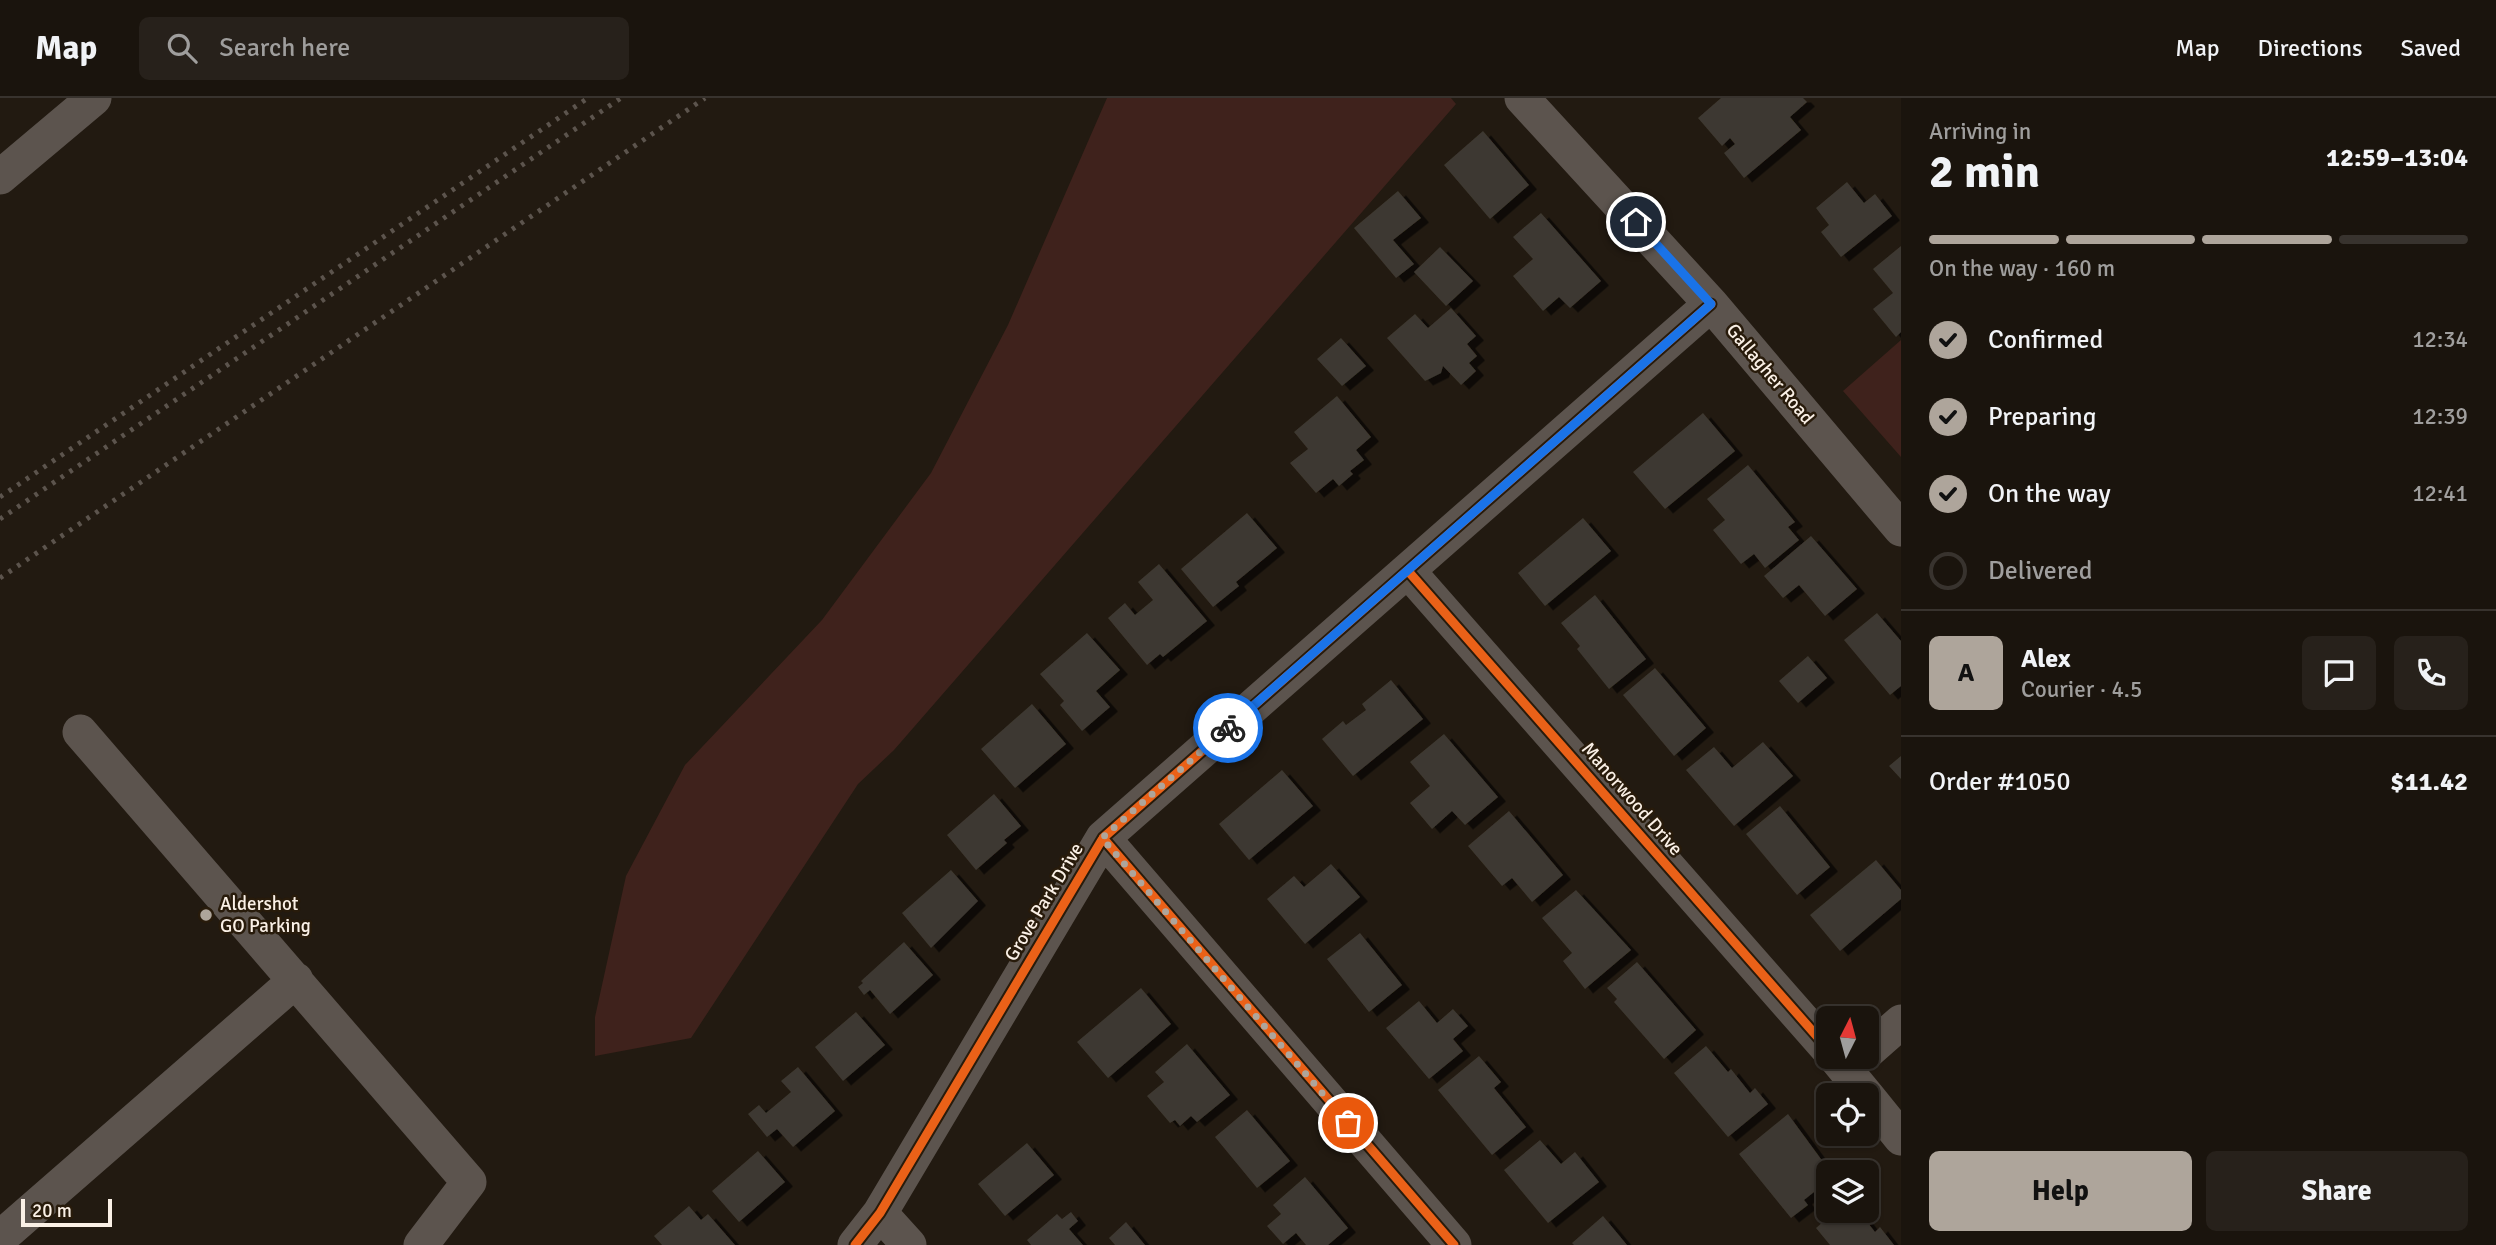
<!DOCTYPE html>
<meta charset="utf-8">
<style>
:root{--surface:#1a140d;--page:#27211b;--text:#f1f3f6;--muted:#9f9e9d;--line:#38332e;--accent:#aea59b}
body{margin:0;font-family:Signika,sans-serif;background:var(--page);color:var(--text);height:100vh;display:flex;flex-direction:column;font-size:26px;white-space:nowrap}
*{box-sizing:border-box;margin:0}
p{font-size:23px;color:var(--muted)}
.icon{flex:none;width:38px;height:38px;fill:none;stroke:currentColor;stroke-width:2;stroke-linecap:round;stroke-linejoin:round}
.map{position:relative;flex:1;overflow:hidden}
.details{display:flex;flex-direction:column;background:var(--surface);width:595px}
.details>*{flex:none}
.needle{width:46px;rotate:6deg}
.fabs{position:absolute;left:1816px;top:908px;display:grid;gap:14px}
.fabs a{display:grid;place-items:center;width:63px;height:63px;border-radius:10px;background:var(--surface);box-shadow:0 2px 5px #0004,0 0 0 2px var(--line);font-size:35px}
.scale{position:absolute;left:21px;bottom:18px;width:91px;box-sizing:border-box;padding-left:7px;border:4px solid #faf0e6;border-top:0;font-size:19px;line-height:24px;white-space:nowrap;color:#faf0e6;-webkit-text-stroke:5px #281b0b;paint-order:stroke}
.pin{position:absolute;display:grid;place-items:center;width:60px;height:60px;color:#fff;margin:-30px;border:4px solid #fff;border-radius:50%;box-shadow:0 2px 7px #0007}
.courier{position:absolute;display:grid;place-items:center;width:70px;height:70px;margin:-35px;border:5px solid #1a73e8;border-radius:50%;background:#fff;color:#222;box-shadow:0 2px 9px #0007}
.summary em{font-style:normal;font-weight:700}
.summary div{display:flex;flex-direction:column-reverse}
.summary{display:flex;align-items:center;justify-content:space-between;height:119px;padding:0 28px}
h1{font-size:46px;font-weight:700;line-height:52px}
.bar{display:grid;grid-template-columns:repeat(4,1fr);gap:10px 7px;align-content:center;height:84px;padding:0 28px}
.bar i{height:9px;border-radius:5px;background:var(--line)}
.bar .selected{background:var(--accent)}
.bar p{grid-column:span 4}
.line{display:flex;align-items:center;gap:18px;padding:0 28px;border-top:2px solid var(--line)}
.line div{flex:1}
.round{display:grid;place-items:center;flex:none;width:74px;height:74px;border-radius:10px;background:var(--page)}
ol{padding:0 28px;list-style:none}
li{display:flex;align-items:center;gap:21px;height:77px}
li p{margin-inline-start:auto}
li .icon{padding:7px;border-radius:50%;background:var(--accent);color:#111;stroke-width:4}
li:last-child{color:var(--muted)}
li i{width:38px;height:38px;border:4px solid var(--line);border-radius:50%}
.action{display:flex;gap:14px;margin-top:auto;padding:14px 28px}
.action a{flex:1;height:80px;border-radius:10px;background:var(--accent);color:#111;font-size:28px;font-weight:700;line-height:80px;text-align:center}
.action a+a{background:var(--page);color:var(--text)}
header{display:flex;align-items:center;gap:42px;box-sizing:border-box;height:98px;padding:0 35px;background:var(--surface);border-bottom:2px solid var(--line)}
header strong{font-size:33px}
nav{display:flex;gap:38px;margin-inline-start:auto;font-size:24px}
.search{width:490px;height:63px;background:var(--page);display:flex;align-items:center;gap:18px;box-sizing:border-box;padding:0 24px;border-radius:10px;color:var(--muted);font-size:26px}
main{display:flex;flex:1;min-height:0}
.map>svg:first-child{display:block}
.green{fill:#3f221c}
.building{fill:#3e3830;filter:url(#shadow)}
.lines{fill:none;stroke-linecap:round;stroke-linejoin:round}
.minor{stroke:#5c544e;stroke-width:35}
.rail{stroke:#5c544d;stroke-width:5;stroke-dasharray:3.5 7;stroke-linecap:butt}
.cycleway-casing{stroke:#281b0b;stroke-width:13}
.cycleway{stroke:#ea6118;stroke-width:9}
.done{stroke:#aea59b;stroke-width:7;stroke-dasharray:0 12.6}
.route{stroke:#1a73e8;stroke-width:9}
.poi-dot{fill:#aea59b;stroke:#281b0b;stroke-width:2.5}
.labels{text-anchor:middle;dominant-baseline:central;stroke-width:5;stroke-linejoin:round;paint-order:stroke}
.street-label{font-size:19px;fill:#faf0e6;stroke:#281b0b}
.poi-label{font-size:19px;fill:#faf0e6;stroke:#281b0b;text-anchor:start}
</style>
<header>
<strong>Map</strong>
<div class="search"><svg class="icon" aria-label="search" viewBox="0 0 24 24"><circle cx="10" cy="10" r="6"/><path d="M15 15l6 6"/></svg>Search here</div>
<nav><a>Map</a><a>Directions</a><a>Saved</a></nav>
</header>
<main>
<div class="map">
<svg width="1901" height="1147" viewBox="0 0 1901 1147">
<defs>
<filter id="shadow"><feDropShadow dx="8" dy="4.5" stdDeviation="0" flood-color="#0009"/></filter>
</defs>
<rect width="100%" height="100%" fill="#221a11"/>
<path class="green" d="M 1107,0 L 1451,0 L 1456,6 L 894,652 L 858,686 L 691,940 L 595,958 L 595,919 L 626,778 L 685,667 L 822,522 L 931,375 L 1008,227 Z
M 1901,242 L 1901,359 L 1843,293 Z"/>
<path class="building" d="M 1721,0 L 1803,0 L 1807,4 L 1790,19 L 1801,32 L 1744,80 L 1724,55 L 1735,46 L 1730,40 L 1722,48 L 1698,20 Z
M 1483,33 L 1529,87 L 1490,121 L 1444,67 Z
M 1847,84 L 1864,105 L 1875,96 L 1892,118 L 1841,159 L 1821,134 L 1829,127 L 1816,110 Z
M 1398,93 L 1421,120 L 1393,142 L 1414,166 L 1396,180 L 1354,130 Z
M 1541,115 L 1601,183 L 1570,210 L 1559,199 L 1543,213 L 1513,178 L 1533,161 L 1513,139 Z
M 1901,148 L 1901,234 L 1896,239 L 1873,211 L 1893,195 L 1873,171 Z
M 1440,149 L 1473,183 L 1446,208 L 1414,174 Z
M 1451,210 L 1476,238 L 1467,246 L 1477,258 L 1469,265 L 1476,273 L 1461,287 L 1443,268 L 1441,275 L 1425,283 L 1387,240 L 1415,216 L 1428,230 Z
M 1341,240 L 1366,268 L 1342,288 L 1317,261 Z
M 1337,298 L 1371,339 L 1356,352 L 1364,362 L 1350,373 L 1353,376 L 1339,388 L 1333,381 L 1316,395 L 1290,365 L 1308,351 L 1294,334 Z
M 1703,315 L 1735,353 L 1665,411 L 1633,374 Z
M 1748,367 L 1795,424 L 1788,429 L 1799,442 L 1765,470 L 1754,456 L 1741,466 L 1713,432 L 1725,422 L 1707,401 Z
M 1247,415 L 1277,450 L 1236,484 L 1239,488 L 1213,509 L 1181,471 Z
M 1583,420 L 1611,453 L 1545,508 L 1518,475 Z
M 1811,438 L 1857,491 L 1825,518 L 1799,487 L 1783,500 L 1764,478 Z
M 1159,466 L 1207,523 L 1163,559 L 1160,556 L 1147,567 L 1108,520 L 1125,505 L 1135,517 L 1153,502 L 1138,484 Z
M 1595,497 L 1646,561 L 1609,591 L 1577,551 L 1580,548 L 1561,525 Z
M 1877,515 L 1901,543 L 1901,588 L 1890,597 L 1844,542 Z
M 1087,535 L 1120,572 L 1096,593 L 1110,609 L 1082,633 L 1060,607 L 1064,603 L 1040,576 Z
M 1808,558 L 1827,580 L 1798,605 L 1779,583 Z
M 1655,570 L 1706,630 L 1674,658 L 1623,597 Z
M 1391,582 L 1423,621 L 1353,678 L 1322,641 L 1343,623 L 1346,627 L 1366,612 L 1362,606 Z
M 1032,606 L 1066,646 L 1015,690 L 981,651 Z
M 1444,636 L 1498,699 L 1465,727 L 1452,713 L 1432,731 L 1410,705 L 1430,688 L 1410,664 Z
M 1763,644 L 1793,678 L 1734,728 L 1686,672 L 1714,649 L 1732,670 Z
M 1901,658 L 1901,681 L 1889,668 Z
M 1282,672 L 1313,708 L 1249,762 L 1219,726 Z
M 994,696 L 1021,728 L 1004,742 L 1007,745 L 976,772 L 947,737 Z
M 1780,708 L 1830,769 L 1797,797 L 1746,736 Z
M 1509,713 L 1563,777 L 1532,804 L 1512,780 L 1502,788 L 1468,748 Z
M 1876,762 L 1901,792 L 1901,801 L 1840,853 L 1810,817 Z
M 1331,766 L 1360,799 L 1305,846 L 1267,801 L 1294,778 L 1304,789 Z
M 951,772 L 978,803 L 931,850 L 902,815 Z
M 1576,792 L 1631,852 L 1585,891 L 1563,863 L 1572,855 L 1542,820 Z
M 1360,835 L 1402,887 L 1369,914 L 1327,861 Z
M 904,844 L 933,877 L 890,916 L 870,892 L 864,897 L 858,889 L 863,885 L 861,883 Z
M 1637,864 L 1696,932 L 1664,961 L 1614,904 L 1617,901 L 1607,890 Z
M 1141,890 L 1171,926 L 1108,980 L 1077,944 Z
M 1419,903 L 1437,925 L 1453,911 L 1468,928 L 1453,941 L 1463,953 L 1429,981 L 1386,930 Z
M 856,914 L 885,947 L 843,983 L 815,949 Z
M 1187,946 L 1230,997 L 1197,1024 L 1191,1018 L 1180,1028 L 1175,1022 L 1170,1025 L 1147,998 L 1164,984 L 1155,974 Z
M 1706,948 L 1728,974 L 1731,971 L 1750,995 L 1755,990 L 1768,1006 L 1728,1039 L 1674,975 Z
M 1479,958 L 1501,984 L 1494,990 L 1526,1029 L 1492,1057 L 1438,992 Z
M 798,969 L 835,1013 L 793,1049 L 777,1031 L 767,1039 L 748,1016 L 759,1007 L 766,1015 L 791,994 L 781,983 Z
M 1247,1012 L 1290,1063 L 1257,1090 L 1215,1039 Z
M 1788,1016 L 1829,1072 L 1829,1082 L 1804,1102 L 1808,1107 L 1791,1120 L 1739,1056 Z
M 1540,1042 L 1561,1066 L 1575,1054 L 1599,1084 L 1548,1125 L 1504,1072 Z
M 1027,1045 L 1054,1077 L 1005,1118 L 978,1086 Z
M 758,1053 L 785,1084 L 739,1124 L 712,1093 Z
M 1305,1079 L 1348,1130 L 1328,1147 L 1306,1147 L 1296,1135 L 1283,1146 L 1267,1128 L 1281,1116 L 1273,1107 Z
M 689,1108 L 701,1122 L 708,1116 L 735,1147 L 662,1147 L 654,1138 Z
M 1836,1113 L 1850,1113 L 1856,1120 L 1861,1116 L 1875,1134 L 1880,1129 L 1894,1147 L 1830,1147 L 1816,1130 Z
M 1071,1114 L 1078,1123 L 1069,1131 L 1083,1147 L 1031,1147 L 1027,1142 L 1057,1116 L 1062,1121 Z
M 1603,1118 L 1627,1147 L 1574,1147 L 1572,1145 Z
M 1126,1124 L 1145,1147 L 1115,1147 L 1109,1140 Z"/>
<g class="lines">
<path class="minor" d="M 1522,0 L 1711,206 L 1901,431
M 0,79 L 94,0
M 1408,473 L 1829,952
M 80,634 L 469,1084 L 421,1147
M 1103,740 L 1454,1147
M 1867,954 L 1901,924
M 1835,959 L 1867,998
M 1867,998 L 1901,1040
M 880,1115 L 909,1147
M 0,1140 L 296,882
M 855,1147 L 880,1115 L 1103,740 L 1711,206"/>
<path class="rail" d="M 0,399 L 588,0
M 0,421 L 621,0
M 0,480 L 705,0"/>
<g class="cycleway-casing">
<path id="cycleway" d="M 1408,473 L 1829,952
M 1103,740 L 1454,1147
M 855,1147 L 880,1115 L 1103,740 L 1711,206"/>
</g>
<use href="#cycleway" class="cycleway"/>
</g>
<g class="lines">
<path class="done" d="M 1228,630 L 1102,740 L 1348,1025"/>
<path class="route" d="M 1228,630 L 1711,206 L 1636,124"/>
</g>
<circle class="poi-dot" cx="206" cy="817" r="7"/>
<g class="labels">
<g class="street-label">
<text transform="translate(1770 276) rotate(50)">Gallagher Road</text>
<text transform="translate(1632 701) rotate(49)">Manorwood Drive</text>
<text transform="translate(1044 804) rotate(-59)">Grove Park Drive</text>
</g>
<g class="poi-label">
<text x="220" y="806">Aldershot<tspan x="220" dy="22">GO Parking</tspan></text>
</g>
</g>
</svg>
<div class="fabs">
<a><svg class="needle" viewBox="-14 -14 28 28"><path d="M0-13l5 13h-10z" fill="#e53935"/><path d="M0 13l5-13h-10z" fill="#9f9e9d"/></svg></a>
<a><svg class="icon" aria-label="locate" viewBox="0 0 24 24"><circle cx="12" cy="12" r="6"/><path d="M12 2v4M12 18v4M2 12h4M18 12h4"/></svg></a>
<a><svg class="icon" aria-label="layers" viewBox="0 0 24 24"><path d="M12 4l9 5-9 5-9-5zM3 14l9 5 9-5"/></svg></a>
</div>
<div class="scale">20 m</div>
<div class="pin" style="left:1348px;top:1025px;background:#ea580c"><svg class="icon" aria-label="bag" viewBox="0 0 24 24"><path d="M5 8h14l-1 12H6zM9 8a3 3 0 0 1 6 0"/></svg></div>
<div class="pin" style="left:1636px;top:124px;background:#1f2937"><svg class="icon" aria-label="home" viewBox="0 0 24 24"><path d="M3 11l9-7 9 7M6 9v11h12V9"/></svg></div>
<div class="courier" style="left:1228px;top:630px"><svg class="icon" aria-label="bike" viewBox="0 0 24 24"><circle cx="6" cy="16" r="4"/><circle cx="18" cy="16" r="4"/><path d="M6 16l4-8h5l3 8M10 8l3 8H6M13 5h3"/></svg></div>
</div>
<section class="details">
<div class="summary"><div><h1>2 min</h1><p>Arriving in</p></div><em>12:59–13:04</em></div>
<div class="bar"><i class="selected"></i><i class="selected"></i><i class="selected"></i><i></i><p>On the way · 160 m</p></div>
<ol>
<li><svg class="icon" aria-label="check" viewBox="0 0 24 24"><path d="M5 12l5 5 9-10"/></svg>Confirmed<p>12:34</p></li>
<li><svg class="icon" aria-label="check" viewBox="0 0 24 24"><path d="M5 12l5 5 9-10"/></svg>Preparing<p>12:39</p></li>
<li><svg class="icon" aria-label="check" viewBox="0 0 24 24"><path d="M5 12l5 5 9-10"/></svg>On the way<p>12:41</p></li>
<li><i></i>Delivered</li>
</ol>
<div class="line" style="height:126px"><b class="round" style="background:var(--accent);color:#111">A</b><div><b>Alex</b><p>Courier · 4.5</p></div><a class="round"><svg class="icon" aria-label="chat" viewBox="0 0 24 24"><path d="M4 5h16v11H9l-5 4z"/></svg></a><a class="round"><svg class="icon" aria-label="phone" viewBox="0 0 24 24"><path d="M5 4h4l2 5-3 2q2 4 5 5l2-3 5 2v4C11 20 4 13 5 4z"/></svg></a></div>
<div class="line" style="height:91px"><div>Order #1050</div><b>$11.42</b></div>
<div class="action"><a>Help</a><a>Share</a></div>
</section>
</main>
